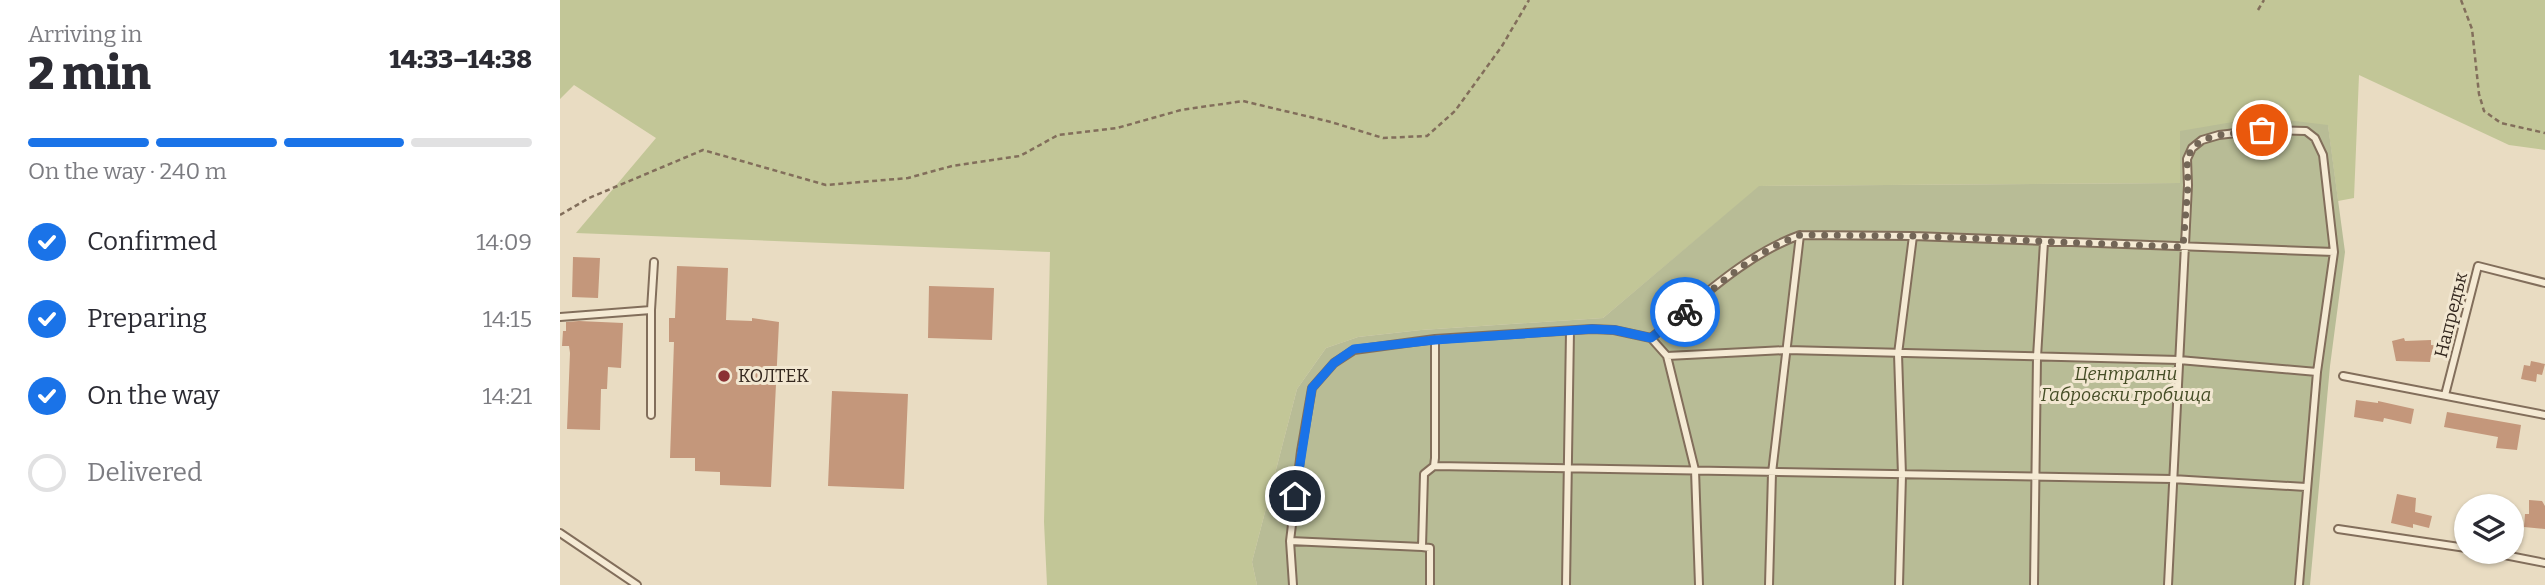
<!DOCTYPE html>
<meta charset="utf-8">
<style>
:root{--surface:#fff;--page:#f2f2f3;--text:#2b2b33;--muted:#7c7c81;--line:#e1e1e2;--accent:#1a73e8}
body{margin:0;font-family:Bitter,serif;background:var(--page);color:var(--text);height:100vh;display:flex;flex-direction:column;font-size:26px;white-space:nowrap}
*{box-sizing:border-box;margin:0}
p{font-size:23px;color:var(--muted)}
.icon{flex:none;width:38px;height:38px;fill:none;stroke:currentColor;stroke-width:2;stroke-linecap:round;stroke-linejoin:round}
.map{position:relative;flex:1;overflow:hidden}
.details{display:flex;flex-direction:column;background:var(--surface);width:560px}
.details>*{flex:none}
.buttons{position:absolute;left:1894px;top:494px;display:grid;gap:14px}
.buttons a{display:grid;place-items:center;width:70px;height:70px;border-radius:50%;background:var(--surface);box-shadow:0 2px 5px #0004;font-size:35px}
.pin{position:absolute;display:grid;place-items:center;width:60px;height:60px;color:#fff;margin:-30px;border:4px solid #fff;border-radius:50%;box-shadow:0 2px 7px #0007}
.courier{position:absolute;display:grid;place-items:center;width:70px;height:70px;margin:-35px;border:5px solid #1a73e8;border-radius:50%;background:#fff;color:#222;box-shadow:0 2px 9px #0007}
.headline em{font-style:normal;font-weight:800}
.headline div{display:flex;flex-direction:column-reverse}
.headline{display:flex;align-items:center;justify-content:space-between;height:119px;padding:0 28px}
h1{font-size:46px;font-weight:800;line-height:52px}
.bar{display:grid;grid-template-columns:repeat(4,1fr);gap:10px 7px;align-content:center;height:84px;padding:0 28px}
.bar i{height:9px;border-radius:5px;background:var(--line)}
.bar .on{background:var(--accent)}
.bar p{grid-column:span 4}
ol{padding:0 28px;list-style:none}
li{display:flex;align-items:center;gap:21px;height:77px}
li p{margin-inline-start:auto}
li .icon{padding:7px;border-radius:50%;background:var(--accent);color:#fff;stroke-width:4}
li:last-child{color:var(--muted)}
li i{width:38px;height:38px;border:4px solid var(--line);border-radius:50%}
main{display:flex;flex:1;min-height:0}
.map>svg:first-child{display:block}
.green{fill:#c2c697}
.cemetery{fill:#b8bc96}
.building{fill:#c4977b}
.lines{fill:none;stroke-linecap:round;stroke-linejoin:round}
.service-casing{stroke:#826e5b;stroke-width:10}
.path{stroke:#826e5b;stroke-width:2.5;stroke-dasharray:5 3.5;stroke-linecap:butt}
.service{stroke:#f5ead4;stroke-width:6}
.done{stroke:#736657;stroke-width:7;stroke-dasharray:0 12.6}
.route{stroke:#1a73e8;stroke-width:9}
.poi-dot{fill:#8b3134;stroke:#f2e7d1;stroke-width:2.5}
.labels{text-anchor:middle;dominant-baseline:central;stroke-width:6;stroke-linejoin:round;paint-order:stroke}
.street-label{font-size:18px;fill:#33271e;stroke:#f2e7d1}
.park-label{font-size:18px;font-style:italic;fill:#454d26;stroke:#f2e7d1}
.poi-label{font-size:18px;fill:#33271e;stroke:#f2e7d1;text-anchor:start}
</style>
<main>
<section class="details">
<div class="headline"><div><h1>2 min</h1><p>Arriving in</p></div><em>14:33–14:38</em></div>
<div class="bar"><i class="on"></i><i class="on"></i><i class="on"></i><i></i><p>On the way · 240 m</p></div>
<ol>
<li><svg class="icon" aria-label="check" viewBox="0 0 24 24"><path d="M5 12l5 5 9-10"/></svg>Confirmed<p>14:09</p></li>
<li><svg class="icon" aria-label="check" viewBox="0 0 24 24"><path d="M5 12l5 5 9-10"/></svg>Preparing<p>14:15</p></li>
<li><svg class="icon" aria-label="check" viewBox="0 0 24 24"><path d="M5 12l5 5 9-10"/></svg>On the way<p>14:21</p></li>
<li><i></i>Delivered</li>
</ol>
</section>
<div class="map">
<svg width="1985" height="585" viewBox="0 0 1985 585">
<rect width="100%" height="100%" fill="#e9dcc2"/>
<path class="green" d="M 0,0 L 1985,0 L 1985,150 L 1949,145 L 1799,75 L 1794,198 L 1778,201 L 1768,126 L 1620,183 L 1200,186 L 1043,318 L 861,330 L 798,337 L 766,348 L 737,389 L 692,562 L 697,585 L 487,585 L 484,522 L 490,252 L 16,233 L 96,138 L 14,85 L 0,99 Z"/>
<path class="cemetery" d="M 1702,117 L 1768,125 L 1785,252 L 1770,366 L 1750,585 L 697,585 L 692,562 L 737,389 L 766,348 L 798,337 L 861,330 L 1043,318 L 1199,186 L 1620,183 L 1620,131 Z"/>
<path class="building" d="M 13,257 L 40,258 L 38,298 L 12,297 Z
M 117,266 L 168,268 L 166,320 L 192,321 L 192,318 L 219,322 L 211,487 L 160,485 L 160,472 L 135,471 L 135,458 L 110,458 L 114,342 L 109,342 L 109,318 L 115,318 Z
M 369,286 L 434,288 L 432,340 L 368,338 Z
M 19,321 L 63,323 L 61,368 L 48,367 L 47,389 L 41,389 L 40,430 L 7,429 L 10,353 L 9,346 L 2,346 L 3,331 L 6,331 L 6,322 Z
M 1844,338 L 1845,341 L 1871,340 L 1871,345 L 1892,346 L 1889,355 L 1871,355 L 1870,362 L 1836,361 L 1832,341 Z
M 1971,361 L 1985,364 L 1982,375 L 1977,374 L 1976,382 L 1961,379 L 1964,365 L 1970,366 Z
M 272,391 L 348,394 L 344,489 L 268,486 Z
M 1796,400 L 1818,403 L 1818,401 L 1854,409 L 1851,424 L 1824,418 L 1823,422 L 1794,417 Z
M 1887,412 L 1961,425 L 1957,450 L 1936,448 L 1938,437 L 1884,427 Z
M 1837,494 L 1856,498 L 1855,512 L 1872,516 L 1869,528 L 1853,524 L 1853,528 L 1831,523 Z
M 1969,500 L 1982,501 L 1985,506 L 1985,529 L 1964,527 L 1965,514 L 1969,514 Z"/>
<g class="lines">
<g class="service-casing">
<path id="service" d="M 91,310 L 94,262
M 0,317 L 91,310 L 91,415
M 1091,338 C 1137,302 1184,255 1240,235 L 1353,236 L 1774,252
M 1107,356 L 1227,350 L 1619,360 L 1757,372
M 1783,376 L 1985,415
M 1885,395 L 1918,266 L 1985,283
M 874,466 L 1612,479 L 1746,487
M 1778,529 L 1906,548
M 0,533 L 77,585
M 730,541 L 862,547
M 1924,551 L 1985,563
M 733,585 L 730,541 L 741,451 L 752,388 L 774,363 L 794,350 L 875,339
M 870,585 L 870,548 L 862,547 L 864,474 L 874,466 L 875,458 L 875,339 L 1032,329 L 1054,330 L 1091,338 L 1107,356 L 1135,470 L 1139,585
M 1006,585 L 1010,331
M 1209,585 L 1212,473 L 1240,235
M 1339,585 L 1342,475 L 1338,354 L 1353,236
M 1474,585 L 1477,357 L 1484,242
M 1608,585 L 1628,185 L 1627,159 L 1632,148 L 1642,140 L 1659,135 L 1702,130 L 1746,131 L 1755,138 L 1763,155 L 1774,252 L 1757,372 L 1739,585"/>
</g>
<path class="path" d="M 1901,0 L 1912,29 L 1919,94 L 1924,111 L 1941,123 L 1985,133
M 1698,10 L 1704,0
M 0,215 L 29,198 L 143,150 L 266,185 L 348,178 L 392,166 L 460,156 L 498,135 L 557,128 L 621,110 L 683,101 L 771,122 L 823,138 L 867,136 L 895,111 L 942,46 L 969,0"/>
<use href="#service" class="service"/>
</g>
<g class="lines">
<path class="done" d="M 1125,312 C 1160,283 1196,251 1240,235 L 1353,236 L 1623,247 L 1628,185 L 1627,159 L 1632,148 L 1642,140 L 1659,135 L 1702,130"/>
<path class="route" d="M 735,496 L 752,388 L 774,363 L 794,349 L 875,340 L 1032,329 L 1055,330 L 1091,338 L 1125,312"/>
</g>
<circle class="poi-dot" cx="164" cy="376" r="7"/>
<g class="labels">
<g class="street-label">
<text transform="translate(1891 315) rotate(-76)">Напредък</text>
</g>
<g class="park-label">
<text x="1566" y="374">Централни<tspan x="1566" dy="21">Габровски гробища</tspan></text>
</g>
<g class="poi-label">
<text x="178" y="376">КОЛТЕК</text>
</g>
</g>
</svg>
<div class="buttons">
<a><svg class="icon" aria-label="layers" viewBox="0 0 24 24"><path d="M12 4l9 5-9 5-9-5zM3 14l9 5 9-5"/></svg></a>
</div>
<div class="pin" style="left:1702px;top:130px;background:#ea580c"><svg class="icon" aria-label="bag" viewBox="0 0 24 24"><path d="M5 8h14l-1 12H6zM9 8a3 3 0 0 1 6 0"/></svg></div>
<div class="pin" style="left:735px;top:496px;background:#1f2937"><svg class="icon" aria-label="home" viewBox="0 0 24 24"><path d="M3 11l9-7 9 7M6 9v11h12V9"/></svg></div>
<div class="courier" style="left:1125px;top:312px"><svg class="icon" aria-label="bike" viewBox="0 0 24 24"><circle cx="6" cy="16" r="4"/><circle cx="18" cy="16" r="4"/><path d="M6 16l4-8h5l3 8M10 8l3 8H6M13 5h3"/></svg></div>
</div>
</main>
